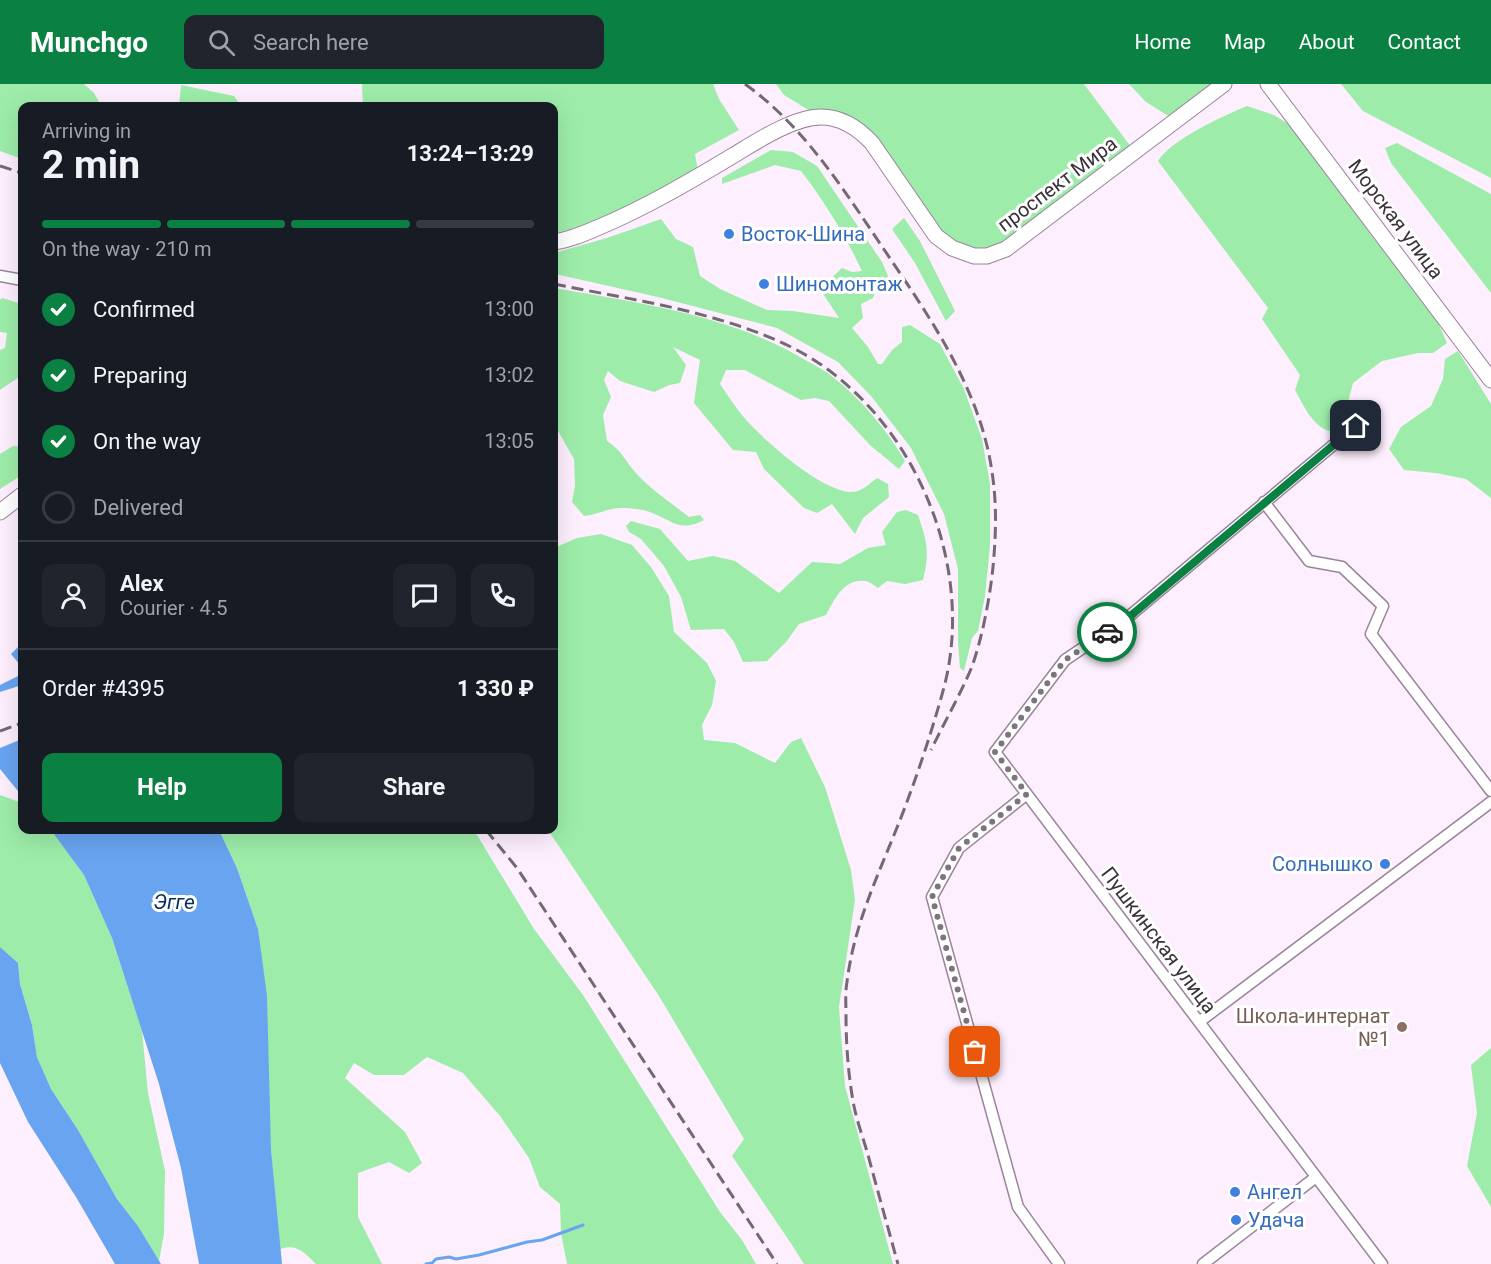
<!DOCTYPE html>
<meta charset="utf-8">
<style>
:root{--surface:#171b24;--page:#20242c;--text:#f1f3f6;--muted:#9ea1a6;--line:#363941;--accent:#0b8043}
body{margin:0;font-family:Roboto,sans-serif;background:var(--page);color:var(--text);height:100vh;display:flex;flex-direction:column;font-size:22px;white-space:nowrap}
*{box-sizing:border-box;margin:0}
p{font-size:20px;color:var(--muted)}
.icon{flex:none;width:33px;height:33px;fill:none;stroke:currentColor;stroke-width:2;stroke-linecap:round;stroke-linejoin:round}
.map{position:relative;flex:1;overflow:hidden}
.panel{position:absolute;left:18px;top:18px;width:540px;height:732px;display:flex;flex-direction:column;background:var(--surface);border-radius:12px;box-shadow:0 6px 24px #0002}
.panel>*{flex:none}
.pin{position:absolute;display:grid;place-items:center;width:51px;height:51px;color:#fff;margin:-26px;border-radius:12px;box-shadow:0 3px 9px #0006}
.courier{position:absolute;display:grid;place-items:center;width:60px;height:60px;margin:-30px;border:4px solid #0b8043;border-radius:50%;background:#fff;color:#222;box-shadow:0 2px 8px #0007}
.headline em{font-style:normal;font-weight:700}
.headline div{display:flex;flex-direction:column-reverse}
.headline{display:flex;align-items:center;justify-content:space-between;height:102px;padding:0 24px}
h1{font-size:39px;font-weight:700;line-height:45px}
.bar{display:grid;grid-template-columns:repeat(4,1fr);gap:9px 6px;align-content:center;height:72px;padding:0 24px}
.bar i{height:8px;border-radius:4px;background:var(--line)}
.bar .selected{background:var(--accent)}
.bar p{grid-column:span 4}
.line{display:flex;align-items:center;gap:15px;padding:0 24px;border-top:2px solid var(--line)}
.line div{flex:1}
.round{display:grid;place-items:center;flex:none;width:63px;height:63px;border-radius:12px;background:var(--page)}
ol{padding:0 24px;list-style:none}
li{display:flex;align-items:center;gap:18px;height:66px}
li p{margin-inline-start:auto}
li .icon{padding:6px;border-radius:50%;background:var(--accent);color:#fff;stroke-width:4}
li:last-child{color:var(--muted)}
li i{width:33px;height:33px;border:3px solid var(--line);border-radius:50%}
.action{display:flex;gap:12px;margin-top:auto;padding:12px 24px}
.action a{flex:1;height:69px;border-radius:12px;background:var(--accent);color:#fff;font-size:24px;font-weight:700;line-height:69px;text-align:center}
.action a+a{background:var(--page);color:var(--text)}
header{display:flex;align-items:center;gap:36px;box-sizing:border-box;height:84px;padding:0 30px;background:var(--accent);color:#fff}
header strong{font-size:28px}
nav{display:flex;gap:33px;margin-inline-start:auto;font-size:21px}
.search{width:420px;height:54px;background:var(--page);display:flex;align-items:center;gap:15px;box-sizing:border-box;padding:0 21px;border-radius:12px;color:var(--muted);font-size:22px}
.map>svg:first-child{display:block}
.green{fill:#9deca9}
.water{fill:#68a4f0}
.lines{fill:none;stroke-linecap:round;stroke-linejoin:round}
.stream{stroke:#68a4f0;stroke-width:3}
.street-casing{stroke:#9a849b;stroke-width:13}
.secondary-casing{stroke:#9a849b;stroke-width:17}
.street{stroke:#fff;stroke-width:10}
.secondary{stroke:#fff;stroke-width:15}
.rail{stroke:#736874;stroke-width:3;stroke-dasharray:12 6;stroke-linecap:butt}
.done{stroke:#7e747f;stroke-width:6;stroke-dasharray:0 10.8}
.route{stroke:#0b8043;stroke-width:8}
.shop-dot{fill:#3f7fe0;stroke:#fff;stroke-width:2}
.education-dot{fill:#8d6e63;stroke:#fff;stroke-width:2}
.labels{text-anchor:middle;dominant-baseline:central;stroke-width:6;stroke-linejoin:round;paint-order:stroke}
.street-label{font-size:20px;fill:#3a313b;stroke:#fff}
.shop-label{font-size:20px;fill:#366cbe;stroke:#fff;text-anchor:start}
.education-label{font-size:20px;fill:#785e54;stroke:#fff;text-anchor:end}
.water-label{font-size:21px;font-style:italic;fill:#042e5d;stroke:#fff}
</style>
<header>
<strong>Munchgo</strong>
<div class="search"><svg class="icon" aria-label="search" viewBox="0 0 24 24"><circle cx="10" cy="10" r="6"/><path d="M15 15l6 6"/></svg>Search here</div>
<nav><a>Home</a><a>Map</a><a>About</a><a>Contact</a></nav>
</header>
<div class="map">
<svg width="1491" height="1180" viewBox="0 0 1491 1180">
<rect width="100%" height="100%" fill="#fdeffe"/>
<path class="green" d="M 0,0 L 84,0 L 94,9 L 101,22 L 22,22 L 22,75 L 0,67 Z
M 362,0 L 713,0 L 719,15 L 739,46 L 695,70 L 699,92 L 554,158 L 554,22 L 363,22 Z
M 776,0 L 1084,0 L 1134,67 L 1006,165 L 952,164 L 873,59 L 820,33 L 784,11 Z
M 1129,0 L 1224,0 L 1175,36 L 1146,18 Z
M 1341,0 L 1491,0 L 1491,94 L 1363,27 Z
M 181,1 L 234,12 L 241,22 L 179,22 Z
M 1247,22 L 1274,31 L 1295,44 L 1368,147 L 1436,234 L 1447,259 L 1433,269 L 1418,269 L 1382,277 L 1353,299 L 1344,334 L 1329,347 C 1312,342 1303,320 1295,306 L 1300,291 L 1262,235 L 1268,224 L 1158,77 C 1172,55 1223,32 1247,22 Z
M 1397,59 L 1491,110 L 1491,209 L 1391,79 L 1385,64 Z
M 771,66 L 793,68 L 817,82 L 882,178 L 894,206 L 877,203 L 873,214 L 861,220 L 863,234 L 852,244 L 868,263 L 878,280 L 882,280 L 892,266 L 902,258 L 902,243 L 910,241 L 940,260 L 964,305 L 982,355 L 990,400 L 990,462 L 985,512 L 978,547 L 972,554 L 964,587 L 960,584 L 958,558 L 958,485 L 944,430 L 911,364 L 871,312 L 838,278 L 777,244 L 658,213 L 555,190 L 554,169 L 607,154 L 661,135 L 676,155 L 693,163 L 700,192 L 720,205 L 767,226 L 793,227 L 839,234 L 820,205 L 842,184 L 852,188 L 862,187 C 845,151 825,118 801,87 L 775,81 L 722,100 L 722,94 Z
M 904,134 L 920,157 L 955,227 L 946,237 L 915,179 L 892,145 Z
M 554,204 C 640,219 731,231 807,277 C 816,282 826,287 834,294 C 862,316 887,346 905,377 L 899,385 L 871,362 L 829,317 L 815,314 L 801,316 L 745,286 L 726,286 L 720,300 C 727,310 734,321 741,330 C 762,355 817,404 849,408 C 861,409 869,400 877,394 L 888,400 L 889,413 L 863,434 L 855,450 L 832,420 L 817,429 L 804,424 L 764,385 L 756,368 L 733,366 L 694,319 L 700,276 L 673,263 L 686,281 L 680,299 L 669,301 L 654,308 L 620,297 L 608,287 L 604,296 L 611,313 L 603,331 L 607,357 C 622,367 624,375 635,388 C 650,405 671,419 689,433 L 700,431 L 704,436 C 679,449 672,436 650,428 C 642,425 630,424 621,424 C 608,424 597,431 584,432 L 572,418 L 575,402 L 574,375 L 554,340 Z
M 2,214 L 22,220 L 22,291 L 0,306 L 0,266 L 5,264 L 7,249 L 0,248 L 0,216 Z
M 1458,267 L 1491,320 L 1491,414 L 1466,395 L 1436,389 L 1404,386 L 1389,365 L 1401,343 L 1431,322 L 1443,295 L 1445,275 Z
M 13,362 L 22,363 L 22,391 L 0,405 L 0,370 Z
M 906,426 L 918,431 C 927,458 930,468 923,496 L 905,500 L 887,497 L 878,504 C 875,502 869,497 865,497 C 844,494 834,516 826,531 L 799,540 L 786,558 L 767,577 L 743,578 L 734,558 L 724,545 L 691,546 L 681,513 L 664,482 L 641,455 L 629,448 L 626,442 L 631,437 L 660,445 L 688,477 L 713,472 L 735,477 L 779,509 L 812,478 L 840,480 L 868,464 L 886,461 L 882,448 L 897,428 Z
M 601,450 L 632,461 L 651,483 L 669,512 L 674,548 L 707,579 L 716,597 L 712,621 L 702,641 L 704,656 L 735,659 L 775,679 L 791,658 L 801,654 L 825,703 L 851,786 L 855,816 L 839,923 L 845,1002 L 893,1180 L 804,1180 L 792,1161 L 732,1072 L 744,1055 L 659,912 L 548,746 L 554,746 L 554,464 L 577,454 Z
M 0,711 L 22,719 L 22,746 L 51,746 L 56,751 L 84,791 L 112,854 L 142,947 L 148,1009 L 165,1087 L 164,1150 L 159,1177 L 138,1142 L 117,1115 L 78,1046 L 51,1005 L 37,973 L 32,941 L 20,900 L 18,879 L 0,863 Z
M 219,746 L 472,746 L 477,751 L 534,845 L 583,911 L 720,1128 L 742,1156 L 756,1180 L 567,1180 L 561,1149 L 560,1120 L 540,1103 L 529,1074 L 500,1032 L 463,989 L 427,973 L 404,991 L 374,991 L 354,979 L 345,994 L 405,1048 L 422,1079 L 409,1089 L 389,1078 L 358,1089 L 358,1133 L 382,1180 L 316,1180 C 305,1169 297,1159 280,1165 L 271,1065 L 258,845 L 237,784 Z
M 1491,964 L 1491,1123 L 1467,1082 L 1477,1029 L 1471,981 Z"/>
<path class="water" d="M 22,559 L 22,601 L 0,608 L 0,601 L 18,592 L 20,581 L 11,570 Z
M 22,655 L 22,712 L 0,685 L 0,664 Z
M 51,746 L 219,746 L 237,784 L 258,845 L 267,912 L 271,1065 L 282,1180 L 199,1180 L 181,1084 L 159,1000 L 112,854 L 84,791 Z
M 0,863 L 18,879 L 20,900 L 32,941 L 37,973 L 51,1005 L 78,1046 L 117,1115 L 138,1142 L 161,1180 L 115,1180 L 76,1113 L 28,1038 L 0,979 Z"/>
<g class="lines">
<path class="stream" d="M 426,1180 L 432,1179 L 436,1175 L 449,1173 L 456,1175 L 479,1171 L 527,1158 L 542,1156 L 583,1141"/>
<g class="street-casing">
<path id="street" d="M 0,192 L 22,196
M 1356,342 L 1127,534 L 1065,576 L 995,668 L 1382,1180
M 1264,418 L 1309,477 L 1342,483 L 1383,522 L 1371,550 L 1491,707
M 1027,710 L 959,764 L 932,813 L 1018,1123 L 1059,1180
M 1199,938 L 1491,718
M 1203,1180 L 1316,1093"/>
</g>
<g class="secondary-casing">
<path id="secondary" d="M 1268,0 L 1491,296
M 554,158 C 569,156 583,150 597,144 C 645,124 689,98 734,71 C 757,57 794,33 821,33 C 842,33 858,44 872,59 L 936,152 L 952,164 L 974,172 L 987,172 L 1006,165 L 1224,0
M 0,428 L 22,411"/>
</g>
<use href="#street" class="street"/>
<use href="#secondary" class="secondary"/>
<path class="rail" d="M 745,0 C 802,41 840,100 879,158 C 926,228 980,302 992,388 C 997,420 996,451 993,483 C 990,513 982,556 971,585 C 959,613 944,639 931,666
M 0,82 L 22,89
M 554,200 C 633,216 716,227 789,262 C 910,321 979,479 943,607 C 933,643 921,680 908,715 C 886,776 855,832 847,898 C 845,909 846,919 846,930 C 846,959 848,988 853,1017 C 856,1035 863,1053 868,1071 C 878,1108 888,1144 898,1180
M 0,647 L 22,639
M 486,746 L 517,784 L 777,1180"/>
</g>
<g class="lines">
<path class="done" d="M 975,968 L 932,813 L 959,764 L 1027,710 L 995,668 L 1065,576 L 1107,548"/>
<path class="route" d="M 1107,548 L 1128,534 L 1356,342"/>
</g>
<g class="shop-dot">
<circle cx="729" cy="150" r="6"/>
<circle cx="764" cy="200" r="6"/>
<circle cx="1385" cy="780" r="6"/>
<circle cx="1235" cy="1108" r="6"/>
<circle cx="1236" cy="1136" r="6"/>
</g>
<circle class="education-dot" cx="1402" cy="943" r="6"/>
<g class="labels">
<g class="street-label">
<text transform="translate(1057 100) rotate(-37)">проспект Мира</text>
<text transform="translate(1396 135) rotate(53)">Морская улица</text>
<text transform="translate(1159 856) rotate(53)">Пушкинская улица</text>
</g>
<g class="shop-label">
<text x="741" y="150">Восток-Шина</text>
<text x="776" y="200">Шиномонтаж</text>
<text x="1373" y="780" text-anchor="end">Солнышко</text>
<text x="1247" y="1108">Ангел</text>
<text x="1248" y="1136">Удача</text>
</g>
<g class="education-label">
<text x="1390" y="932">Школа-интернат<tspan x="1390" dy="23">№1</tspan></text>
</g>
<g class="water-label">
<text x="174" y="818">Эгге</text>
</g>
</g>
</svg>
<div class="pin" style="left:975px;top:968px;background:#ea580c"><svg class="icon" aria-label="bag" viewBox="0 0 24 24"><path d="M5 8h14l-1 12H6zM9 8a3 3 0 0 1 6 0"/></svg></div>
<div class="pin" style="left:1356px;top:342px;background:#1f2937"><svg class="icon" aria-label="home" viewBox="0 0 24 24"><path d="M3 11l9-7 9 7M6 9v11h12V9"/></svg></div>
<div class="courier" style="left:1107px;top:548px"><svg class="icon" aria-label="car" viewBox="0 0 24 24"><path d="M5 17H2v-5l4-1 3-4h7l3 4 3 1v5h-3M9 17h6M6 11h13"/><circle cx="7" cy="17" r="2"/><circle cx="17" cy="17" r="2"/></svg></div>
<section class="panel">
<div class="headline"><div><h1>2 min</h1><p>Arriving in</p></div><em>13:24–13:29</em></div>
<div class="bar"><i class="selected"></i><i class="selected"></i><i class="selected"></i><i></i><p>On the way · 210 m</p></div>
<ol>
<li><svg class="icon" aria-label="check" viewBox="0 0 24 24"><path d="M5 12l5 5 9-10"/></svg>Confirmed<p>13:00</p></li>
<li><svg class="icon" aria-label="check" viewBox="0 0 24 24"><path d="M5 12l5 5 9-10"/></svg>Preparing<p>13:02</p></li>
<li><svg class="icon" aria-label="check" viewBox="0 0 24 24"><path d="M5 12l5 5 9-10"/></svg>On the way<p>13:05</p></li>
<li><i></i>Delivered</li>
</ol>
<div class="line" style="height:108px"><a class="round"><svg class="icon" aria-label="person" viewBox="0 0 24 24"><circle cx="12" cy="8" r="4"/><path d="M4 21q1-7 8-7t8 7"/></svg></a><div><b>Alex</b><p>Courier · 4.5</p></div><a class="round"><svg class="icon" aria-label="chat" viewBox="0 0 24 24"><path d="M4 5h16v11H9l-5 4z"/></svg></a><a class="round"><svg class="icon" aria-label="phone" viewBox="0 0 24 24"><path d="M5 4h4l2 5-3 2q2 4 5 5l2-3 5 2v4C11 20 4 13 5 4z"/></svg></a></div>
<div class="line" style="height:78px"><div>Order #4395</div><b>1 330 ₽</b></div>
<div class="action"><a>Help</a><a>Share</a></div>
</section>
</div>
